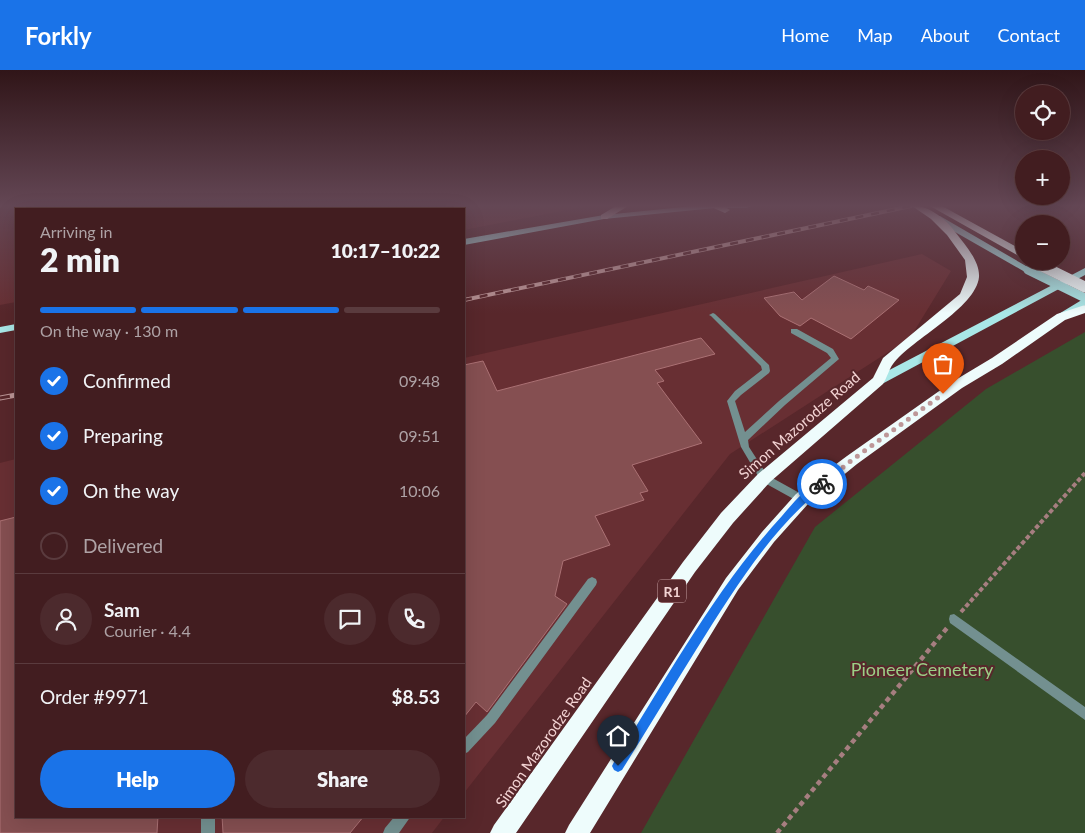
<!DOCTYPE html>
<meta charset="utf-8">
<style>
:root{--surface:#421d20;--page:#4c2a2d;--text:#f1f3f6;--muted:#aea2a5;--line:#5a3b3e;--accent:#1a73e8}
body{margin:0;font-family:Lato,sans-serif;background:var(--page);color:var(--text);height:100vh;display:flex;flex-direction:column;font-size:19px;white-space:nowrap}
*{box-sizing:border-box;margin:0}
p{font-size:16px;color:var(--muted)}
.icon{flex:none;width:28px;height:28px;fill:none;stroke:currentColor;stroke-width:2;stroke-linecap:round;stroke-linejoin:round}
.map{position:relative;flex:1;overflow:hidden}
.sheet{position:absolute;left:15px;top:138px;width:450px;height:610px;display:flex;flex-direction:column;background:var(--surface);border-radius:0px;box-shadow:0 5px 20px #0002,0 0 0 1px var(--line)}
.sheet>*{flex:none}
.controls{position:absolute;left:1015px;top:15px;display:grid;gap:10px}
.controls a{display:grid;place-items:center;width:55px;height:55px;border-radius:50%;background:var(--surface);box-shadow:0 5px 20px #0002,0 0 0 1px var(--line);font-size:25px}
.pin{position:absolute;display:grid;place-items:center;width:42px;height:42px;color:#fff;margin:-51px -21px;border-radius:50% 50% 50% 0;rotate:-45deg;box-shadow:0 0 5px #0007}
.pin .icon{rotate:45deg}
.courier{position:absolute;display:grid;place-items:center;width:50px;height:50px;margin:-25px;border:4px solid #1a73e8;border-radius:50%;background:#fff;color:#222;box-shadow:0 1px 6px #0007}
.head em{font-style:normal;font-weight:800}
.head div{display:flex;flex-direction:column-reverse}
.head{display:flex;align-items:center;justify-content:space-between;height:85px;padding:0 25px}
h1{font-size:32px;font-weight:800;line-height:38px}
.bar{display:grid;grid-template-columns:repeat(4,1fr);gap:8px 5px;align-content:center;height:60px;padding:0 25px}
.bar i{height:6px;border-radius:4px;background:var(--line)}
.bar .current{background:var(--accent)}
.bar p{grid-column:span 4}
.line{display:flex;align-items:center;gap:12px;padding:0 25px;border-top:1px solid var(--line)}
.line div{flex:1}
.round{display:grid;place-items:center;flex:none;width:52px;height:52px;border-radius:26px;background:var(--page)}
ol{padding:0 25px;list-style:none}
li{display:flex;align-items:center;gap:15px;height:55px}
li p{margin-inline-start:auto}
li .icon{padding:5px;border-radius:50%;background:var(--accent);color:#fff;stroke-width:4}
li:last-child{color:var(--muted)}
li i{width:28px;height:28px;border:2px solid var(--line);border-radius:50%}
.primary-button{display:flex;gap:10px;margin-top:auto;padding:10px 25px}
.primary-button a{flex:1;height:58px;border-radius:30px;background:var(--accent);color:#fff;font-size:20px;font-weight:800;line-height:58px;text-align:center}
.primary-button a+a{background:var(--page);color:var(--text)}
header{display:flex;align-items:center;gap:30px;box-sizing:border-box;height:70px;padding:0 25px;background:var(--accent);color:#fff}
header strong{font-size:24px}
nav{display:flex;gap:28px;margin-inline-start:auto;font-size:18px}
.map>svg:first-child{display:block}
.built{fill:#682f33}
.green{fill:#374f2d}
.building{fill:#854f51;stroke:#ab7174}
.lines{fill:none;stroke-linecap:round;stroke-linejoin:round}
.path-far1{stroke:#a67e80;stroke-width:4;stroke-dasharray:4.5 2.5;stroke-linecap:butt}
.path{stroke:#a67e80;stroke-width:4.5;stroke-dasharray:5 4;stroke-linecap:butt}
.minor{fill:#739090;fill-rule:evenodd}
.major{fill:#a9e7e7;fill-rule:evenodd}
.highway{fill:#eefcfc;fill-rule:evenodd}
.rail-far1-casing{stroke:#bb9596;stroke-width:4}
.rail-casing{stroke:#bb9596;stroke-width:5}
.rail-far1{stroke:#58272b;stroke-width:2.5;stroke-dasharray:8;stroke-linecap:butt}
.rail{stroke:#58272b;stroke-width:3;stroke-dasharray:10;stroke-linecap:butt}
.major-bridge{stroke:#a9e7e7;stroke-width:9}
.highway-bridge{stroke:#eefcfc;stroke-width:11}
.route{fill:#1a73e8}
.done{stroke:#bd9798;stroke-width:5;stroke-dasharray:0 9}
.labels{text-anchor:middle;dominant-baseline:central;stroke-width:4;stroke-linejoin:round;paint-order:stroke}
.shield{fill:#58272b;stroke:#c49fa1;stroke-width:1}
.shield-label{font-size:14px;font-weight:bold;fill:#f3d3d3}
.street-label{font-size:15px;fill:#f3d3d3;stroke:#58272b}
.near-park-label{font-size:18px;fill:#9bcf86;stroke:#58272b}
</style>
<header>
<strong>Forkly</strong>
<nav><a>Home</a><a>Map</a><a>About</a><a>Contact</a></nav>
</header>
<div class="map">
<svg width="1085" height="763" viewBox="0 0 1085 763">
<rect width="100%" height="100%" fill="#58272b"/>
<path class="built" d="M 0,136 L 588,136 L 464,160 L 464,139 L 16,139 L 16,232 L 0,235 Z
M 922,184 L 951,201 L 910,268 L 730,384 L 464,723 L 464,288 Z
M 16,389 L 16,746 L 445,746 L 432,763 L 0,763 L 0,393 Z"/>
<path class="green" d="M 1085,262 L 1085,763 L 641,763 L 815,457 L 986,319 Z"/>
<path class="building" d="M 834,206 L 864,220 L 868,216 L 899,230 L 851,269 L 811,248 L 800,256 L 780,246 L 764,228 L 794,222 L 802,230 Z
M 701,268 L 715,284 L 655,300 L 664,311 L 657,313 L 702,373 L 632,395 L 648,421 L 640,423 L 644,430 L 595,446 L 610,475 L 563,491 L 555,526 L 567,534 L 487,642 L 476,632 L 464,647 L 464,295 L 483,291 L 497,321 Z
M 16,447 L 16,746 L 158,746 L 157,763 L 0,763 L 0,451 Z
M 222,746 L 364,746 L 350,763 L 223,763 Z"/>
<g class="lines">
<path class="path-far1" d="M 961,542 L 1085,403"/>
<path class="path" d="M 777,763 L 947,558"/>
<path class="minor" d="M 227,136 L 237,136 L 229,139 L 217,139 Z
M 277,136 L 283,136 L 281,139 L 275,139 Z
M 713,243 L 715,244 L 769,295 L 770,301 L 769,303 L 741,325 L 735,331 L 745,362 L 779,331 L 831,288 L 827,283 L 791,263 L 791,259 L 797,259 L 833,279 L 839,289 L 785,335 L 748,370 L 749,377 L 767,405 L 805,426 L 807,429 L 805,432 L 802,433 L 799,432 L 761,411 L 741,377 L 727,331 L 735,321 L 762,300 L 761,296 L 711,246 L 709,245 Z
M 592,507 L 596,509 L 597,512 L 596,515 L 495,653 L 468,682 L 464,684 L 464,669 L 487,645 L 588,509 Z
M 954,544 L 1085,637 L 1085,650 L 950,553 L 949,549 L 950,545 Z
M 201,746 L 215,746 L 215,763 L 201,763 Z
M 395,746 L 411,746 L 399,763 L 383,763 L 385,758 Z"/>
<path class="major" d="M 693,136 L 751,136 L 747,138 L 715,138 L 604,149 L 464,175 L 464,169 L 604,145 Z
M 934,146 L 940,146 L 1033,200 L 1031,202 L 1025,202 L 934,150 Z
M 1085,198 L 1085,205 L 882,314 L 874,314 L 872,311 L 874,308 Z
M 1085,228 L 1085,235 L 1065,249 L 1057,249 L 1057,245 Z
M 16,254 L 16,260 L 0,263 L 0,257 Z"/>
<path class="highway" d="M 616,136 L 628,136 L 607,149 L 601,149 L 601,145 Z
M 709,136 L 723,136 L 730,140 L 725,143 Z
M 912,136 C 929,135 946,149 956,163 C 965,175 980,191 979,207 C 976,238 912,269 893,294 C 889,299 887,308 883,314 L 770,412 L 733,453 L 695,502 L 516,763 L 490,763 L 494,755 L 683,492 L 721,443 L 758,404 L 873,308 L 883,288 L 960,224 L 967,207 L 965,190 L 947,165 L 931,149 Z
M 930,136 L 942,136 L 1024,181 L 1024,189 Z
M 1085,235 L 1085,243 L 1065,250 L 1002,294 L 962,318 L 857,394 L 808,434 L 774,472 L 738,520 L 590,763 L 565,763 L 569,755 L 726,508 L 762,462 L 796,424 L 847,386 L 952,312 L 992,288 L 1057,244 Z"/>
<g class="rail-far1-casing">
<path id="rail-far1" d="M 464,230 L 911,136"/>
</g>
<g class="rail-casing">
<path id="rail" d="M 0,328 L 16,325"/>
</g>
<use href="#rail-far1" class="rail-far1"/>
<use href="#rail" class="rail"/>
<path class="major-bridge" d="M 1028,200 L 1085,228"/>
<path class="highway-bridge" d="M 1038,194 L 1085,217"/>
</g>
<linearGradient id="sky" x2="0" y2="1"><stop stop-color="#301518"/><stop offset="0.56" stop-color="#644755"/><stop offset="1" stop-color="#644755" stop-opacity="0"/></linearGradient>
<rect width="1085" height="243" fill="url(#sky)"/>
<path class="route" d="M 822,410 L 825,411 L 825,416 C 770,460 733,521 696,580 C 671,620 647,660 622,700 L 618,702 L 614,700 L 612,696 L 614,692 C 667,608 715,519 782,446 C 793,433 806,417 822,410 Z"/>
<g class="lines">
<path class="done" d="M 822,414 L 852,390 L 943,324"/>
</g>
<g class="labels">
<rect class="shield" x="658" y="509.5" width="28" height="23" rx="4"/>
<g class="shield-label">
<text x="672" y="521">R1</text>
</g>
<g class="street-label">
<text transform="translate(799 355) rotate(-41)">Simon Mazorodze Road</text>
<text transform="translate(543 672) rotate(-55)">Simon Mazorodze Road</text>
</g>
<g class="near-park-label">
<text x="922" y="599">Pioneer Cemetery</text>
</g>
</g>
</svg>
<div class="controls">
<a><svg class="icon" aria-label="locate" viewBox="0 0 24 24"><circle cx="12" cy="12" r="6"/><path d="M12 2v4M12 18v4M2 12h4M18 12h4"/></svg></a>
<a>+</a>
<a>−</a>
</div>
<div class="pin" style="left:943px;top:324px;background:#ea580c"><svg class="icon" aria-label="bag" viewBox="0 0 24 24"><path d="M5 8h14l-1 12H6zM9 8a3 3 0 0 1 6 0"/></svg></div>
<div class="pin" style="left:618px;top:696px;background:#1f2937"><svg class="icon" aria-label="home" viewBox="0 0 24 24"><path d="M3 11l9-7 9 7M6 9v11h12V9"/></svg></div>
<div class="courier" style="left:822px;top:414px"><svg class="icon" aria-label="bike" viewBox="0 0 24 24"><circle cx="6" cy="16" r="4"/><circle cx="18" cy="16" r="4"/><path d="M6 16l4-8h5l3 8M10 8l3 8H6M13 5h3"/></svg></div>
<section class="sheet">
<div class="head"><div><h1>2 min</h1><p>Arriving in</p></div><em>10:17–10:22</em></div>
<div class="bar"><i class="current"></i><i class="current"></i><i class="current"></i><i></i><p>On the way · 130 m</p></div>
<ol>
<li><svg class="icon" aria-label="check" viewBox="0 0 24 24"><path d="M5 12l5 5 9-10"/></svg>Confirmed<p>09:48</p></li>
<li><svg class="icon" aria-label="check" viewBox="0 0 24 24"><path d="M5 12l5 5 9-10"/></svg>Preparing<p>09:51</p></li>
<li><svg class="icon" aria-label="check" viewBox="0 0 24 24"><path d="M5 12l5 5 9-10"/></svg>On the way<p>10:06</p></li>
<li><i></i>Delivered</li>
</ol>
<div class="line" style="height:90px"><a class="round"><svg class="icon" aria-label="person" viewBox="0 0 24 24"><circle cx="12" cy="8" r="4"/><path d="M4 21q1-7 8-7t8 7"/></svg></a><div><b>Sam</b><p>Courier · 4.4</p></div><a class="round"><svg class="icon" aria-label="chat" viewBox="0 0 24 24"><path d="M4 5h16v11H9l-5 4z"/></svg></a><a class="round"><svg class="icon" aria-label="phone" viewBox="0 0 24 24"><path d="M5 4h4l2 5-3 2q2 4 5 5l2-3 5 2v4C11 20 4 13 5 4z"/></svg></a></div>
<div class="line" style="height:65px"><div>Order #9971</div><b>$8.53</b></div>
<div class="primary-button"><a>Help</a><a>Share</a></div>
</section>
</div>
